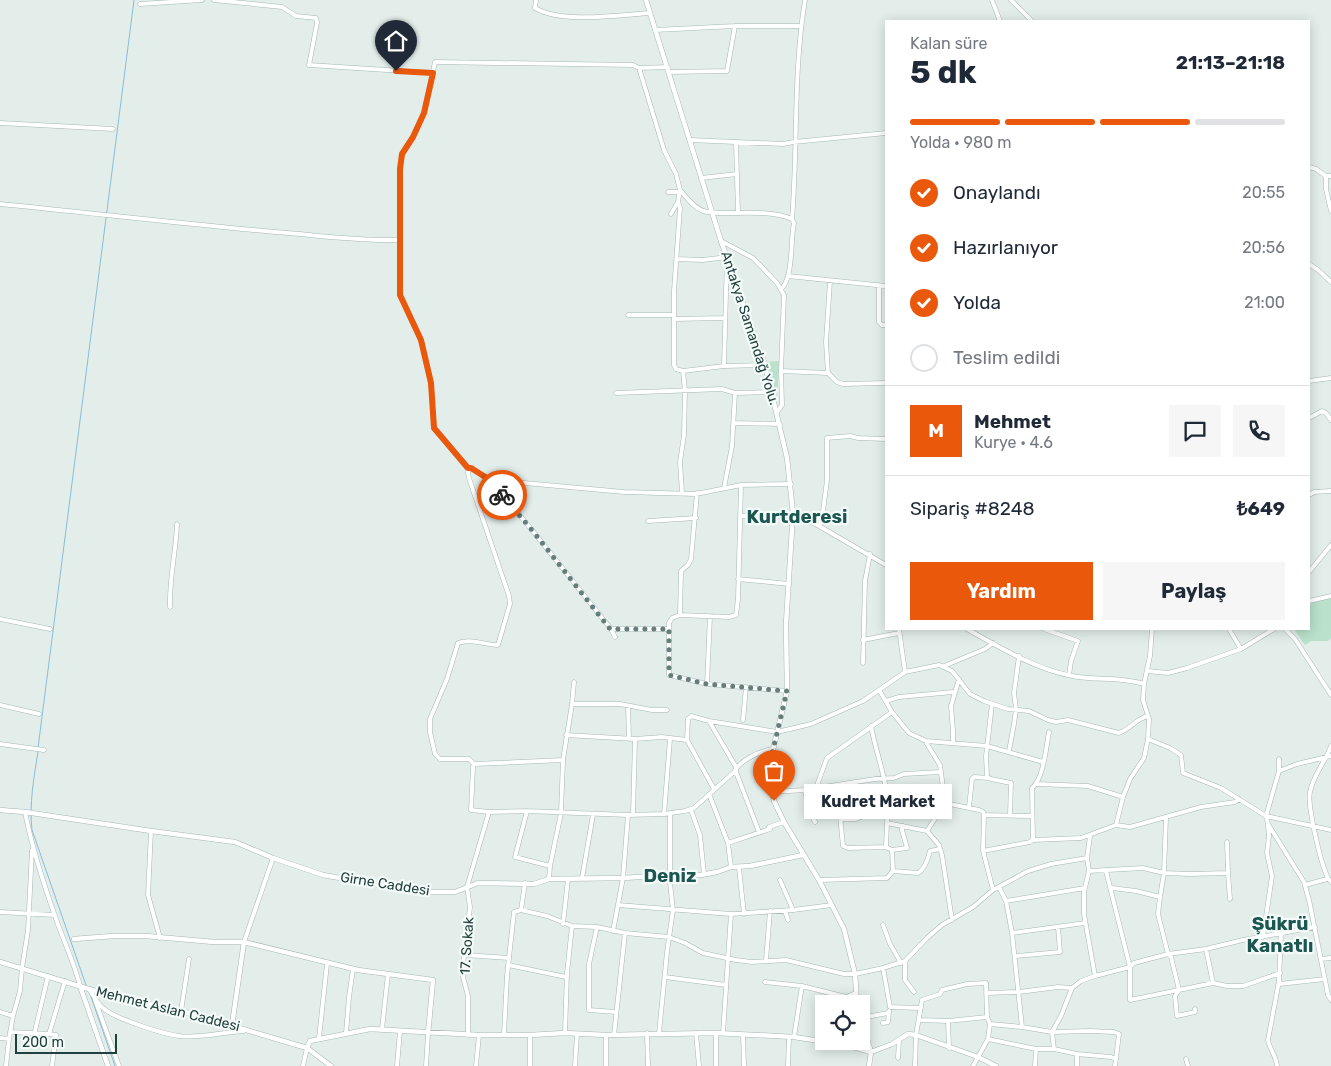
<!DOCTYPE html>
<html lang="tr">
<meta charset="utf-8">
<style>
:root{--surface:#fff;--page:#f6f6f7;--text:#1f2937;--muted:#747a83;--line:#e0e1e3;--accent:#ea580c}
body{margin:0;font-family:Rubik,sans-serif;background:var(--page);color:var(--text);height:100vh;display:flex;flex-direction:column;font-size:19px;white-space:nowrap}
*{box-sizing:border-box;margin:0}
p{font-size:16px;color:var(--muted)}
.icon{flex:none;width:28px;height:28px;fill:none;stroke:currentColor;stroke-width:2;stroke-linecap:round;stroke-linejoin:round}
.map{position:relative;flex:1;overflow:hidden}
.drawer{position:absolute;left:885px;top:20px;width:425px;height:610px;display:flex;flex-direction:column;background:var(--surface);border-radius:0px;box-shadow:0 2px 12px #0003}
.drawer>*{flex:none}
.tools{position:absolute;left:815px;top:995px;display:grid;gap:10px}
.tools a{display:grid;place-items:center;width:55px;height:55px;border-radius:0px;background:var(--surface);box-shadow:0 2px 12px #0003;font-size:25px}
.scale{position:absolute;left:15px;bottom:12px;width:102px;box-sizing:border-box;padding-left:5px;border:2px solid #21413e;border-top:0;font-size:14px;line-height:18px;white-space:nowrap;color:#21413e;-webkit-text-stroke:4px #f4faf8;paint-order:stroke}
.pin{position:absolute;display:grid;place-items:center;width:42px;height:42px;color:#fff;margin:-51px -21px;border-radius:50% 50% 50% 0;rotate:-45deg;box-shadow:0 0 5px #0007}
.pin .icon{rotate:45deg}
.courier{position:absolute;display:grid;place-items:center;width:50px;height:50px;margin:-25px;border:4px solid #ea580c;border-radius:50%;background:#fff;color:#222;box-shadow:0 1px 6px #0007}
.bubble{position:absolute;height:35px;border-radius:0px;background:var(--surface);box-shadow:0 2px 12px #0003;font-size:16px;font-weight:700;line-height:35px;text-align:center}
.summary em{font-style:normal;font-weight:700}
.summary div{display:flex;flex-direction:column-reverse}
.summary{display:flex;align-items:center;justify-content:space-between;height:85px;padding:0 25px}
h1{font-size:32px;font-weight:700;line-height:38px}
.bar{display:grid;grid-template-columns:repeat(4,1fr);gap:8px 5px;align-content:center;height:60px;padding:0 25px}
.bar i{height:6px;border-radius:4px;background:var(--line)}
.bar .on{background:var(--accent)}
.bar p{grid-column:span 4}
.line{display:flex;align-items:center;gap:12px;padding:0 25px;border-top:1px solid var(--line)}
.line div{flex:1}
.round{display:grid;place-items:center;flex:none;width:52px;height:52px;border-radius:0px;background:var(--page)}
ol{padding:0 25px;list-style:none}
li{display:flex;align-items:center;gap:15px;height:55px}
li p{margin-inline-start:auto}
li .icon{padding:5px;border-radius:50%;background:var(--accent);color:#fff;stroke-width:4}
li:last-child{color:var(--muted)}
li i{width:28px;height:28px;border:2px solid var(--line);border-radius:50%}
.primary-button{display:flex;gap:10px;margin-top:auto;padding:10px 25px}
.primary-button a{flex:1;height:58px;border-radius:0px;background:var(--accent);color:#fff;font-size:20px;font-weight:700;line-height:58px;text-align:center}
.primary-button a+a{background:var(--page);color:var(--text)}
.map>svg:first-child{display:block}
.green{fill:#bae1cb}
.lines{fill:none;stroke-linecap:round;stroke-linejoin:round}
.stream{stroke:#87bdd8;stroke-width:1}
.minor-casing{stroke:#a5b7b4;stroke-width:5}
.tertiary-casing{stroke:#a5b7b4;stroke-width:5.5}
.minor{stroke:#fff;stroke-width:4}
.tertiary{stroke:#fff;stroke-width:4.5}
.done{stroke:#657e7b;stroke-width:5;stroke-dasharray:0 9}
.route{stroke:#ea580c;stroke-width:6}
.labels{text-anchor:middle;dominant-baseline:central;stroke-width:4.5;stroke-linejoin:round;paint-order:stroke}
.street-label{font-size:14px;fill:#21413e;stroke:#f4faf8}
.district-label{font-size:19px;font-weight:bold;fill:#1b5651;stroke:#f4faf8}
</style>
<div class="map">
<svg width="1331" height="1066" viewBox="0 0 1331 1066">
<rect width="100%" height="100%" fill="#e3eeeb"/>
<path class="green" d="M 779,361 L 777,403 L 766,362 Z
M 1331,597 L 1331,638 L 1328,641 L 1311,641 L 1305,645 L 1294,629 L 1309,629 L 1309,605 L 1315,600 Z"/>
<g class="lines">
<path class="stream" d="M 38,748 L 134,0
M 38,752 C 34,777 29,804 32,830 L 87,988
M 89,991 L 115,1066"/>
<g class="minor-casing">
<path id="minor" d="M 214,0 L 282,7 L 296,16 L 316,18 L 317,23 L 309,65 L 433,73
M 536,0 L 535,8 C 562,24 619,15 650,13
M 992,0 L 1000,21
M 1011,0 L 1032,21
M 140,4 L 202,0
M 655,30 L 735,26 L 800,26
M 639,68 L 664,150 L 676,174 L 680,190 L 678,202 L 671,214
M 669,72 L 727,71 L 735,26
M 0,123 L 113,129
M 690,140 L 783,144 L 794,142
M 736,142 L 738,213
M 794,142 L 886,133
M 1309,167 L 1316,169 L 1326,176 L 1331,176
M 1326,176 L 1326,189 L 1331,211
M 701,178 L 737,174
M 680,190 C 687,198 693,207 703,211 C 710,213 719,213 726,213 C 748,213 772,211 792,219
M 668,192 L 680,192
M 678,202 L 680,208 L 674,291 L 674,365 L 676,369 L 683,371 L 685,391 L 684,435 L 680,462 L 682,493
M 0,204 C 92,213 183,224 275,232 C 316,235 359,241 400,240
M 721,241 L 753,258 L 777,283 L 784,295 L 781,371 L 782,405 L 777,412
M 677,259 L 703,260 L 727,257 L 724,366
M 1309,264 L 1318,270 L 1331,282
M 788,276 L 886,286
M 879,285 L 879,322 L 882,325 L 886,325
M 781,289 C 794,277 790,240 794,223 L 792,219 C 798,146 793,73 805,0
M 628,315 L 674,315
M 674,319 L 724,318
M 683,371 L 724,366 L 765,365
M 781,371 L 828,373 L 837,382 L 843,384 L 886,383
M 828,373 L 826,342 L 830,281
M 1309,381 L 1331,378
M 616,393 L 722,389 L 735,393 L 772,392
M 1309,418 L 1322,411 L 1326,413 L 1331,420
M 734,423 L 780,424
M 467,468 L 471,468 L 490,480 L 532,530 L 611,629 L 669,629
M 490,480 L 624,492 L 696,494 L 741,485 L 791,484
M 724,488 L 732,446 L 735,393
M 697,493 L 691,559 L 688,565 L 681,571 L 680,615 L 672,618 L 669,623 L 669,675 L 707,684 L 787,691
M 1309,495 L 1314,492 L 1331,491
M 793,513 L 819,526 L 886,565
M 740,516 L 793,516
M 648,521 L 696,518
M 819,526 L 822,519 L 827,480 L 827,438 L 850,436 L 858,438 L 886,439
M 1309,572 L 1331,545
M 738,579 L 789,584
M 1309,601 L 1331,596
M 170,607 C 169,579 176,552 177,524
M 680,615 L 729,617 L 736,615 L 738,599 L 741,485
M 0,619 L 50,629
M 611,629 L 615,637
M 899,629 L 905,672
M 967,629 C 999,647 1035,669 1072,676 C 1097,681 1118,676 1144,684
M 1044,629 L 1078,641 L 1071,661 L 1069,675
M 1229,629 L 1241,649
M 1285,629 L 1295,639 L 1331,695
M 863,640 L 899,633
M 863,663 L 865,581 L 870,554
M 944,666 L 985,649 L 993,643
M 1147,671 L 1168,673 L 1187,668 L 1241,649 L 1274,629
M 707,684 L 710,616
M 886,701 L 899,697 L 953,692
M 572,704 L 620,704 L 652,710 L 667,710
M 992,704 L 986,756 L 987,777 L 991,779 L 1011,783 L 1010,815
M 0,705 L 39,714
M 628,706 L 629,738
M 743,720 L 746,687
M 709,721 L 736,767 L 736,772 L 759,832
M 871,726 C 877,759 891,787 887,823 L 927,831 L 939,845 L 942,855 L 952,920
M 566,735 L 635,739 L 633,815
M 635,739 L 662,737 L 687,740
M 1148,739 L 1170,748 L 1181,755 L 1183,773 L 1221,788 L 1266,816 L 1268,824 L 1304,882 L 1309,900 L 1328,995 L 1331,1000
M 687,740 L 688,719 L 691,716 L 709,721 L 777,732 L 811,724 L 863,701 L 879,690
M 687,740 L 714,789
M 926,741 L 927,744 L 940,765 L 945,803 L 979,810 L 983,812 L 984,815 L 1032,816
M 953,742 L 953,731 L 951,706 L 959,679
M 0,744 L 44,750
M 1331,746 C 1326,761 1313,775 1310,792 C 1307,804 1322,874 1331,882
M 1009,751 L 1014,724 L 1016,709 L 1014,693 L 1019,656
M 1331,756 L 1297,764 L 1279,771 L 1266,816 L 1331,830
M 1279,759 L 1279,771
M 563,760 L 572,704 L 574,682
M 1043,762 L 987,746 L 926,741 L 909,733 L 892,712 L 879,690 L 905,672 L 939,665 L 952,671 L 970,694 L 984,701 L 1008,709 L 1029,711 L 1048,720 L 1056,722 L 1068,720 L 1119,733 C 1131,729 1135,719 1148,716
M 474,764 L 473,767 L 471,810 L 489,812
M 1037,784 L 1088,786 L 1123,797
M 837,785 L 843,846 L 848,848 L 886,847
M 816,788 L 827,758 L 892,712
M 805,790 L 809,810 L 815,822
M 773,792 L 805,790 L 875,779 L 894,778 L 904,774 L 941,772
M 709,794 L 728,843 L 731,867
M 969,807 L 972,779 L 974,777 L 989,778
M 691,810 L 700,835 L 704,874
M 527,811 L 515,857 L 550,866
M 25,812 C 32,848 43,882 55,916 C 63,940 74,962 80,986
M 664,814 L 670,739
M 984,815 L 983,851 L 993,890
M 842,819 L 856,819 L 861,817 L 854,782
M 887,823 L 886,847 L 892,850 L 893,871
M 1116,825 L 1123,797 L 1130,779 L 1144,758 L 1148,739 L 1149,719 L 1143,700 L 1144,684 L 1150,656 L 1152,629
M 151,831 L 148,895 L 160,938
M 927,831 L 945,803
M 1090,836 L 1087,858 L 1089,871 L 1084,892 L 1084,914 L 1095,976
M 1033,840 L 1032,788 C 1044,778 1046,747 1049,732
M 728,843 L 770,829 L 769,827 L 784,822
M 892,850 L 907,848 L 902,830 L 903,826
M 983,851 L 1030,842 L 1033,840 L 1081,838 L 1116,825 L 1130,827 L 1201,807 L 1235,802 L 1239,799
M 739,868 L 744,914
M 1089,871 L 1143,868 L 1164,873 L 1190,874 L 1228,873 L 1227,842
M 1106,871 L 1130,967 L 1130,1000 L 1213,983 L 1227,986 L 1243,986 L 1280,973
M 1228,873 L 1230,899
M 582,878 L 593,815
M 549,879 L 550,866 L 561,813 L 563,760 L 474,764 L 469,759 L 440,759 L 435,754 L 430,732 L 430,719 L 447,679 L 458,643 C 470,638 485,645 498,645 L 510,604 L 509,596 L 469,478 L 467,468 L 434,428 L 431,383 L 421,340 L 400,295 L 400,169 L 402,154 L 413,137 L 424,113 L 435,62 L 633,65 L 639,68 L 668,67
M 780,880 L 793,910
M 819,880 L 887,878 L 893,871 L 918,873 C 925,869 928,859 930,851 L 940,849
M 1305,885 L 1327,879
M 999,887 L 1006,901 L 1012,933 L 1022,1027
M 1112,888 L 1136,891 L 1160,897 L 1164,873 L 1166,818
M 1160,897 L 1158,914 L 1168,954 L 1171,957 L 1179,990 L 1175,996 L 1177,1016 L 1195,1012 L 1195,1009
M 1006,901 L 1085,888
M 618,905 L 731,914 L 793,910 L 832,905
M 521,910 L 547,916 L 572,926 L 597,927 L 625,933 L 669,937 L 685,943 L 703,953 L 736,960 L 752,962 L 786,960 L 844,974 L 855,974 L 883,968 L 905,961 L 927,938 L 942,925 L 973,907 L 993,890 L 1028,871 L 1051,864 L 1087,858
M 785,911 L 788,920
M 0,912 L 55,915
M 563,924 L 568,879
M 883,925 L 890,944 L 901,963
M 597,927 L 589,964 L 589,1010 L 616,1012
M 613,931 L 623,878 L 628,815
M 1012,933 L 1085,923
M 1263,937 L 1272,876 L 1267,853 L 1269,836 L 1268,826
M 244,942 L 273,858
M 1206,949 L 1213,983
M 465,955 L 509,958
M 1015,956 L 1060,952 L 1058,927
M 1321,959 L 1331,958
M 766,960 L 770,911
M 905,961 L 905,980 L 914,992
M 508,965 L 566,977
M 883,968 L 890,1007 L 921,1008
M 665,977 L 726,985
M 765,982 L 802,986
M 1279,984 L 1325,979
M 89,989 C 93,995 97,1003 103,1008 C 113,1018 163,1034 179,1036 C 200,1039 222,1032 244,1031
M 986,993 L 1019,992 L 1058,987 L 1072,988
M 95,1000 L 119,1066
M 181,1011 L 189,959
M 0,1012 L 13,1016 L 20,991 L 22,968 L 28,930 L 32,850
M 861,1018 L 888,1013
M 920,1020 L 948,1021 L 987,1017
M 948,1021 L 949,1048
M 883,1023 L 888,1022 L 889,1011
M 990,1024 L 1022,1027 L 1052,1032 L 1090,1031 L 1114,1032 L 1119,1034 L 1115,1066
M 382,1029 L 388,974
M 10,1032 L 49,1034 L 65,981
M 346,1033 L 349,997 L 353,969
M 565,1033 L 567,973 L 572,926
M 647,1033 L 648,1066
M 659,1033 L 667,952 L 673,910 L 670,883 L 670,813
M 696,1033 L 699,1066
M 723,1033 L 731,914
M 49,1034 L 56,1035 L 52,1066
M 504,1034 L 507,976 L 514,912 L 521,910 L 525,883
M 34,1035 L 48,976
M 468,1035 L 468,996 L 462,973 L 470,907 L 467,887 L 489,812 L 527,811 L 628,815 L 664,814 L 685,811 L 694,808 L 734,772 C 740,760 760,751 773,749
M 530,1035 L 530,1066
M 614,1035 L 625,933
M 743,1035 L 744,1066
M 794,1037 L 802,986 L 846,997 L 856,993
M 0,1038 L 9,1039 L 13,1016
M 319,1038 L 327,964
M 988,1039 L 1036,1049 L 1054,1049 L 1077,1054 L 1077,1066
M 1054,1049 L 1052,1032 L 1061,1016 L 1072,988 L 1081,981 L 1095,976 L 1130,967 L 1134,963 L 1168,954 L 1206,949 L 1243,940 L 1315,927
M 1077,1054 L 1111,1057 L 1116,1059
M 898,1058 L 899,1040
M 1186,1059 L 1188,1066
M 6,1066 L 9,1039
M 303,1066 L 307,1048
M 397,1066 L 400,1031
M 426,1066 L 428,1034
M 476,1066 L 479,1035
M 575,1066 L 577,1034
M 606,1066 L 606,1035
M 716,1066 L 716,1033
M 788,1066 L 789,1037
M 915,1066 L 916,1035 L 922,1000 L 940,994 L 942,990 L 967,984 L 986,983 L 987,1017 L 990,1024 L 988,1039 L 973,1066
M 1035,1066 L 1036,1049
M 1277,1066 C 1276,1055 1269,1048 1268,1040 L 1279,981 L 1281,934"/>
</g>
<g class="tertiary-casing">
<path id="tertiary" d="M 646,0 L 721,241 L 765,365 L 787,458 L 793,513 L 786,624 L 787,691 L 771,758 L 770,782 L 774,801 L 784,822 L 819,880 L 844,929 L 855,974 L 857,1004
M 0,810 L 25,812 L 151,831 L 235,842 L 273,858 L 323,875 L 420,892 L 455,892 L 478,883 L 534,884 L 549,879 L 623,878 L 670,875 L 701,875 L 717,872 L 731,867 L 750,866 L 803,855
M 74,939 L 113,936 L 146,936 L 214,942 L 244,942 L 358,970 L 433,980 L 428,1034
M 0,962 L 92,990 L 189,1013 L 307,1048 L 331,1066
M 80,986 L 108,1066
M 861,1020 L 871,1052 L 869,1066
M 232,1025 L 244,942
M 307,1048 L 310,1041 L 370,1029 L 479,1035 L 530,1035 L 565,1033 L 606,1035 L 716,1033 L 794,1037 L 846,1045 L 871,1052 L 892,1044 L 908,1034 L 916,1035 L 978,1057 L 996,1066"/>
</g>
<use href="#minor" class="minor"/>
<use href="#tertiary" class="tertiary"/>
</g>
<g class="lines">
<path class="done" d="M 502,495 L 532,530 L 610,629 L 669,629 L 669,675 L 707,684 L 787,691 L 771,758 L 770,782 L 774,801"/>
<path class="route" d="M 396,71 L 433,73 L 424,113 L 413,137 L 402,154 L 400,169 L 400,295 L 421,340 L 431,383 L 434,428 L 468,468 L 471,468 L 490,480 L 502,495"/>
</g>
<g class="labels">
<g class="street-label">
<text transform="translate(750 328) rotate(72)">Antakya Samandağ Yolu.</text>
<text transform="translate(385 884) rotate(9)">Girne Caddesi</text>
<text transform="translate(467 946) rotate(-86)">17. Sokak</text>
<text transform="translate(168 1009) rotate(14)">Mehmet Aslan Caddesi</text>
</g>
<g class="district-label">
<text x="797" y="516">Kurtderesi</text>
<text x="670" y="875">Deniz</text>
<text x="1280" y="923">Şükrü<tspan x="1280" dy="22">Kanatlı</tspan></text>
</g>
</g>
</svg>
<div class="tools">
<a><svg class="icon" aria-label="locate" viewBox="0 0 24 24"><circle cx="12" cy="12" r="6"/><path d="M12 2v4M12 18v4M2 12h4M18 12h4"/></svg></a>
</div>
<div class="scale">200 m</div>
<div class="pin" style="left:774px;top:801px;background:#ea580c"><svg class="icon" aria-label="bag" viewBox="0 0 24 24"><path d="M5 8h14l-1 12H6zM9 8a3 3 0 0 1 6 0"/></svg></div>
<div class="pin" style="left:396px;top:71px;background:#1f2937"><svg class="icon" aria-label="home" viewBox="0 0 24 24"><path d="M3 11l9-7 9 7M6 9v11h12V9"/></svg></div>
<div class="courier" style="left:502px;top:495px"><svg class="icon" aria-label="bike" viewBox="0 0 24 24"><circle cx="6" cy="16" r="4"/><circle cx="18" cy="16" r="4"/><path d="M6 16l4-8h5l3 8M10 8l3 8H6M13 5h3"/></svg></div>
<div class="bubble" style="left:804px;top:784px;width:148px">Kudret Market</div>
<section class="drawer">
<div class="summary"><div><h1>5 dk</h1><p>Kalan süre</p></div><em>21:13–21:18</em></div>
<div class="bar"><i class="on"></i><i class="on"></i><i class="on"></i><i></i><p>Yolda · 980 m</p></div>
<ol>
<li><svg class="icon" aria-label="check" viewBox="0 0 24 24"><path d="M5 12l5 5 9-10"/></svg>Onaylandı<p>20:55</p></li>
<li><svg class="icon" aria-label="check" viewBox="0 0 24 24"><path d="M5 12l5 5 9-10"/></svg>Hazırlanıyor<p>20:56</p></li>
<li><svg class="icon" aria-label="check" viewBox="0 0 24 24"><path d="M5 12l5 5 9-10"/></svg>Yolda<p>21:00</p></li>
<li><i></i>Teslim edildi</li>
</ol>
<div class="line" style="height:90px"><b class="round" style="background:var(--accent);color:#fff">M</b><div><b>Mehmet</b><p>Kurye · 4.6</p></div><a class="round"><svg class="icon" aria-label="chat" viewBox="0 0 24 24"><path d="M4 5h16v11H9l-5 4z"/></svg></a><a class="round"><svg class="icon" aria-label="phone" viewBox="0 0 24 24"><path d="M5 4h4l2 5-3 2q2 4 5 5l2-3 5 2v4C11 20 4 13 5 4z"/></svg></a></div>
<div class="line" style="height:65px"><div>Sipariş #8248</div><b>₺649</b></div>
<div class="primary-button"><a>Yardım</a><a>Paylaş</a></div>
</section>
</div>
